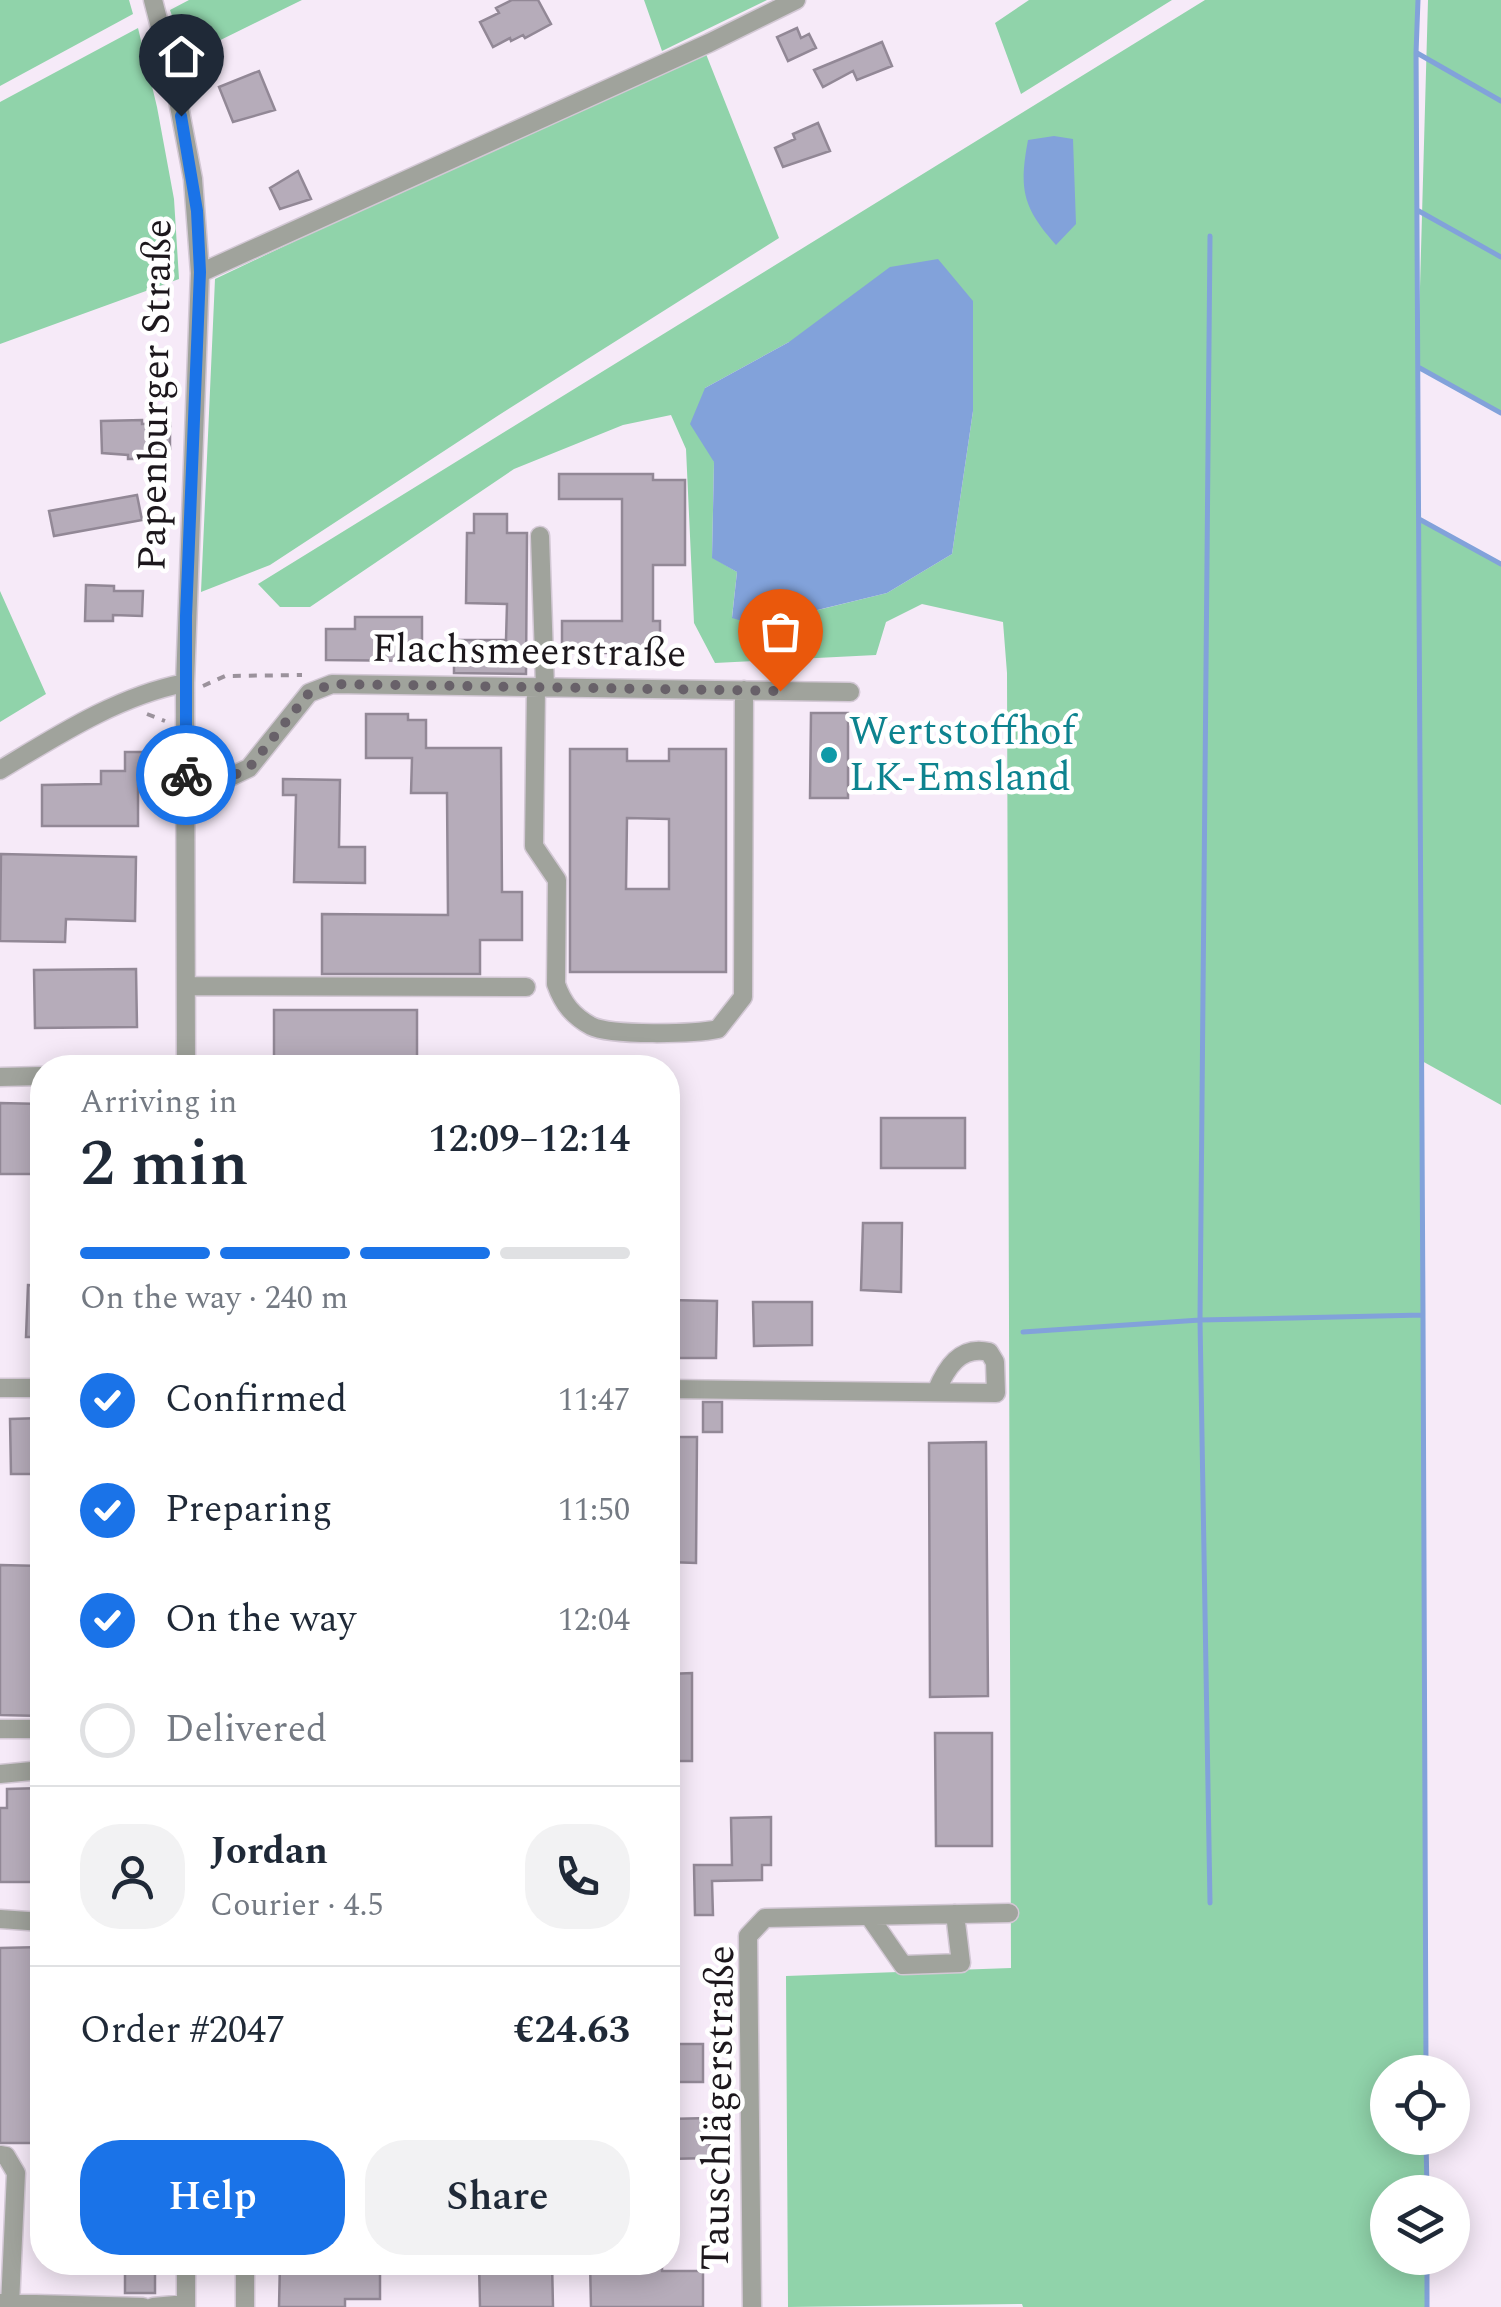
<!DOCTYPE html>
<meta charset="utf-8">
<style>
:root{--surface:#fff;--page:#f2f2f3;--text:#1f2937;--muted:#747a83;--line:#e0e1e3;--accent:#1a73e8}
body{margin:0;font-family:Spectral,serif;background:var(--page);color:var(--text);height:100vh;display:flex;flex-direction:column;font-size:38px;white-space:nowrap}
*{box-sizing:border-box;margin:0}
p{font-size:32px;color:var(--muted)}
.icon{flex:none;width:55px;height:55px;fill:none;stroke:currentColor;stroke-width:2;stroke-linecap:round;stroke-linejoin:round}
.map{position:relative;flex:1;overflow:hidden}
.side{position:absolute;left:30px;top:1055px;width:650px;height:1220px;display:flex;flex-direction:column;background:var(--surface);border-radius:40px;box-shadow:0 5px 25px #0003}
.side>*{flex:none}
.fabs{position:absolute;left:1370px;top:2055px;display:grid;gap:20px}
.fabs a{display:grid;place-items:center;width:100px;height:100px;border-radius:50%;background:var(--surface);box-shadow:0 5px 25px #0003;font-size:50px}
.pin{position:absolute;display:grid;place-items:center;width:85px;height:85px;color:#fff;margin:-102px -42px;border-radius:50% 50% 50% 0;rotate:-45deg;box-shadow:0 0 10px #0007}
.pin .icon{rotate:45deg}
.courier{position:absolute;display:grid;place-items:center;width:100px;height:100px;margin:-50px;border:8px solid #1a73e8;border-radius:50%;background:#fff;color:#222;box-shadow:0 2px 12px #0007}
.summary em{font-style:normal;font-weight:600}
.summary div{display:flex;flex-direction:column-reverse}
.summary{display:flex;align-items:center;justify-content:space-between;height:170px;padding:0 50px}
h1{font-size:65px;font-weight:600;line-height:75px}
.bar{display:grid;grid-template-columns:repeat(4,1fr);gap:15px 10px;align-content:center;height:120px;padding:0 50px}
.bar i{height:12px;border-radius:8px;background:var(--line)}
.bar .current{background:var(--accent)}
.bar p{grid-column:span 4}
.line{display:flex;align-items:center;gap:25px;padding:0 50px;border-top:2px solid var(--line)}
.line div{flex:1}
.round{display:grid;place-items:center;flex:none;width:105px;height:105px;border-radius:40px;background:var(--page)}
ol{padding:0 50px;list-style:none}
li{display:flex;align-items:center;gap:30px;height:110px}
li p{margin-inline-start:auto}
li .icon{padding:10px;border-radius:50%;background:var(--accent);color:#fff;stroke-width:4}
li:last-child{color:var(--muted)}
li i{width:55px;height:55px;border:5px solid var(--line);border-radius:50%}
.cta{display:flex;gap:20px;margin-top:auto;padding:20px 50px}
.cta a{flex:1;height:115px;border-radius:40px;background:var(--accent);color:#fff;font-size:40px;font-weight:600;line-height:115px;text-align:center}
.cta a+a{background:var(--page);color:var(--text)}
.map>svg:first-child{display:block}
.green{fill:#90d3aa;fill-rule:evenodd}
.water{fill:#82a2da}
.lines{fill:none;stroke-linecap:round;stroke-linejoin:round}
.stream{stroke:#82a2da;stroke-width:5}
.building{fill:#b6acba;stroke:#928896;stroke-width:2.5;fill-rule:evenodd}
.minor-casing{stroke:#d3c8d5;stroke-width:21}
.path{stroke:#9b929c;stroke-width:4;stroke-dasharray:8 8;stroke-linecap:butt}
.minor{stroke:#a0a39c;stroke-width:18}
.done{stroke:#686169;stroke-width:10;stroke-dasharray:0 18}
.route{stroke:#1a73e8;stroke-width:12}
.culture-dot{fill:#0f9aa8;stroke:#fff;stroke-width:4}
.labels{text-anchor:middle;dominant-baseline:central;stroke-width:9;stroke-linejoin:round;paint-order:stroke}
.street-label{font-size:40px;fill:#1c171c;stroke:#fff}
.culture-label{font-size:40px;fill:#0d838f;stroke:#fff;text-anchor:start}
</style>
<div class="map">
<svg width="1501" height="2307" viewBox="0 0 1501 2307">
<rect width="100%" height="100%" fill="#f6eaf8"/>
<path class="green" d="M 0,0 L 129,0 L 133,14 L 0,86 Z
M 189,0 L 302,0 L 186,57 L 170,10 Z
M 644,0 L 767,0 L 662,51 Z
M 1029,0 L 1172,0 L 1021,94 L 995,23 Z
M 1205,0 L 1418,0 L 1419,323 L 1428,0 L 1501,0 L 1501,413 L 1418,368 L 1419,519 L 1501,565 L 1501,1105 L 1422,1061 L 1426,2072 L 1388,2072 L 1388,2138 L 1426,2138 L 1426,2192 L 1388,2192 L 1388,2258 L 1426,2258 L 1426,2307 L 1023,2307 L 1022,2304 L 788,2307 L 786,1976 L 1011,1968 L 1007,673 L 1003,622 L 922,604 L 886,622 L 876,655 L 715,663 L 694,623 L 686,449 L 671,415 L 623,425 L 514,469 L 310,607 L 280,607 L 258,584 ZM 789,342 L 973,411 L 952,554 L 887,593 L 757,625 L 732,617 L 737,572 L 712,557 L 714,462 L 705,388 Z
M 138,28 L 157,107 L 174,199 L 179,279 L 0,344 L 0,102 Z
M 706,54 L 779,238 L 499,415 L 270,565 L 201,592 L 215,279 L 415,184 Z
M 0,591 L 46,694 L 0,722 Z"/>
<path class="water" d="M 1054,136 L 1073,139 L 1076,224 L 1056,245 C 1022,207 1019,189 1028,140 Z
M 938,259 L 973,301 L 973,411 L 952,554 L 887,593 L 756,625 L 732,618 L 737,572 L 712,558 L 714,462 L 690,424 L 705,388 L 789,342 L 890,267 Z"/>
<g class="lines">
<path class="stream" d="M 1418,0 L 1416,53 L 1423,1315
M 1417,53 L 1501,101
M 1417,210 L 1501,257
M 1418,367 L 1501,413
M 1419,519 L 1501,564
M 1023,1332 L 1200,1320 L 1423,1315 L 1426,2072
M 1210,1903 L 1200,1320 L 1210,236
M 1426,2138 L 1427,2192
M 1427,2258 L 1427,2307"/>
</g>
<path class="building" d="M 512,0 L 538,0 L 551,24 L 525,38 L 523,35 L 511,41 L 510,38 L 493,47 L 480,22 L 499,13 L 496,8 Z
M 797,28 L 801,38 L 809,34 L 816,48 L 788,61 L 777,37 Z
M 882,42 L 892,66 L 857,80 L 853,71 L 823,87 L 814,70 Z
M 259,71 L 275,110 L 233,122 L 219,87 Z
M 818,123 L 830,151 L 783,167 L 775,148 L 795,139 L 793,134 Z
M 298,171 L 311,199 L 280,209 L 270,188 Z
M 142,420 L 142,424 L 170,423 L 170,449 L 150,450 L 150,459 L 128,459 L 128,455 L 102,453 L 101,421 Z
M 559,474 L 653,474 L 653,480 L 685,480 L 685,565 L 653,565 L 653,621 L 660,621 L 660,653 L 562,653 L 562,621 L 622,621 L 622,499 L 559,499 Z
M 137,495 L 142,520 L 54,536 L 49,511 Z
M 474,514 L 507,514 L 507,533 L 527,533 L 526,674 L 454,673 L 454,640 L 506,640 L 507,604 L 466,603 L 467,533 L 474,533 Z
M 86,585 L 114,586 L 114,591 L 143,591 L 142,616 L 113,615 L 113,621 L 85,621 Z
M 355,617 L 422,617 L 422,661 L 326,660 L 326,629 L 355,629 Z
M 811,713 L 848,713 L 848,798 L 810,798 Z
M 366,714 L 408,714 L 408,720 L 426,720 L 426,748 L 501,748 L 502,892 L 522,892 L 522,940 L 480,940 L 480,974 L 322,974 L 322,914 L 448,915 L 447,793 L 411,793 L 412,758 L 366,758 Z
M 570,749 L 627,749 L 627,761 L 669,761 L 669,749 L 726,749 L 726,972 L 570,972 ZM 627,818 L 669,819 L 669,889 L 626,889 Z
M 125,752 L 153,752 L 152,785 L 138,785 L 138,826 L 42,826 L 42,785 L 101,784 L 101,771 L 125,771 Z
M 283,779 L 340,780 L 339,847 L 365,847 L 365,883 L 294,882 L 296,795 L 283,795 Z
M 1,854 L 136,857 L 135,921 L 66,919 L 65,942 L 0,941 Z
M 136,969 L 137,1027 L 35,1028 L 34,970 Z
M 274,1010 L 417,1010 L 417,1067 L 274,1067 Z
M 0,1103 L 42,1104 L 42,1174 L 0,1174 Z
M 881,1118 L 965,1118 L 965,1168 L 881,1168 Z
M 863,1223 L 902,1223 L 901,1292 L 861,1290 Z
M 28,1285 L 42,1286 L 42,1337 L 26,1337 Z
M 668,1300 L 717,1301 L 716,1358 L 668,1358 Z
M 753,1302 L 812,1302 L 812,1345 L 754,1346 Z
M 703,1402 L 722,1402 L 722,1432 L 703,1432 Z
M 42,1418 L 42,1474 L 11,1474 L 10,1419 Z
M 668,1437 L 697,1437 L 696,1563 L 668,1562 Z
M 986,1442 L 988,1696 L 930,1697 L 929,1443 Z
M 0,1565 L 42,1566 L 42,1716 L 0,1715 Z
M 692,1673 L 692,1761 L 668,1761 L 668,1674 Z
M 935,1733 L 992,1733 L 992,1846 L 936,1846 Z
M 42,1788 L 42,1882 L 0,1882 L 0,1808 L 7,1808 L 7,1789 Z
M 771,1817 L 771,1865 L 762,1865 L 762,1880 L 712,1881 L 713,1915 L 695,1915 L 694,1865 L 732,1865 L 731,1818 Z
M 42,1947 L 42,2143 L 0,2143 L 0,1948 Z
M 668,2044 L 703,2044 L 703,2082 L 668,2082 Z
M 709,2118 L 710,2158 L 668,2159 L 668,2119 Z
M 155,2262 L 155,2293 L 125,2293 L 125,2263 Z
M 280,2262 L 380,2262 L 380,2299 L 345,2299 L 345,2307 L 279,2307 Z
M 479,2262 L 552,2262 L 553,2307 L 480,2307 Z
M 590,2262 L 662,2262 L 662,2271 L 703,2271 L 703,2307 L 591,2307 Z"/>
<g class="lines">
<g class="minor-casing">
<path id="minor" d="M 153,0 L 175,85 L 193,179 L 200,273 L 185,683 L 186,1068
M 200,273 L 709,43 L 796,0
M 540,536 L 545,687
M 536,687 L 534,846 L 557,880 L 556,984 C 563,1004 573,1016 591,1026 C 611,1036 694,1034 718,1029 L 743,997 L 744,690
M 0,770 C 58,735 118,696 185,683
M 186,778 L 232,776 L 249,768 L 309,693 L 332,684 L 850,692
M 186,986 L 526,987
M 0,1077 L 42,1076
M 0,1388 L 42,1388
M 668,1389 L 996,1393 L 995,1362 L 989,1352 C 960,1345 946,1368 936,1392
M 0,1729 L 42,1729
M 0,1774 L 42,1770
M 869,1916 L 903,1965 L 961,1963 L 955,1914
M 0,1919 L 42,1922
M 0,2155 L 6,2156 L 16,2173 L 10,2305
M 0,2303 L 143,2307
M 153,2307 L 186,2304
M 186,2307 L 186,2262
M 245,2307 L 245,2262
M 752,2307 L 748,1936 L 765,1918 L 1009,1913"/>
</g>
<path class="path" d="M 203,686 L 225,676 L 302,675
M 147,714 L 165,721"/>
<use href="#minor" class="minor"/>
</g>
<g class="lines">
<path class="done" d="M 186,775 L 186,778 L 232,776 L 249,768 L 309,693 L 332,684 L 780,691"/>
<path class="route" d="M 181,116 L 197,211 L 200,272 L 186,616 L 186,775"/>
</g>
<circle class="culture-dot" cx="829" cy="755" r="10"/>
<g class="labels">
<g class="street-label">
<text transform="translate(156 395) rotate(-89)">Papenburger Straße</text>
<text transform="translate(529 652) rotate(1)">Flachsmeerstraße</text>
<text transform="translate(719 2108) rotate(-89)">Tauschlägerstraße</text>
</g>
<g class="culture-label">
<text x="849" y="732">Wertstoffhof<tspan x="849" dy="46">LK-Emsland</tspan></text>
</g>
</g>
</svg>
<div class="fabs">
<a><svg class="icon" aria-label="locate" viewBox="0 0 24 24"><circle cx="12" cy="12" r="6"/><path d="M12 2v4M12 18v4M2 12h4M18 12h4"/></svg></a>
<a><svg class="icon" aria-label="layers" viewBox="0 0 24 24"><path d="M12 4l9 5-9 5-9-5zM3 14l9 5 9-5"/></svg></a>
</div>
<div class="pin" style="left:780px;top:691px;background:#ea580c"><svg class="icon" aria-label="bag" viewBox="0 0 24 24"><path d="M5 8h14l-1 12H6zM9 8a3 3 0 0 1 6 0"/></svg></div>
<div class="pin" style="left:181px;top:116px;background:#1f2937"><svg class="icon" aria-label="home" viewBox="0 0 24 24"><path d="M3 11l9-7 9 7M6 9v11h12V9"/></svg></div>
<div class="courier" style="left:186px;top:775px"><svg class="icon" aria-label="bike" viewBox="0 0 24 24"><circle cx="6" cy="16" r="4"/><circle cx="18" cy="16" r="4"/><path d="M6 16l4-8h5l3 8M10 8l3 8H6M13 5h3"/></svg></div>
<section class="side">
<div class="summary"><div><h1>2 min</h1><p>Arriving in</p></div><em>12:09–12:14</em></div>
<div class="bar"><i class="current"></i><i class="current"></i><i class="current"></i><i></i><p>On the way · 240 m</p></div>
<ol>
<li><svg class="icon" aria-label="check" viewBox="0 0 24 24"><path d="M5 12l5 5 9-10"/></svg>Confirmed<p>11:47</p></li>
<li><svg class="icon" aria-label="check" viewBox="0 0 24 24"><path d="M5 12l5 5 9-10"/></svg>Preparing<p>11:50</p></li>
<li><svg class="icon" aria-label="check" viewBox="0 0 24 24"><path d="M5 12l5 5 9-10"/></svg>On the way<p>12:04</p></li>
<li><i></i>Delivered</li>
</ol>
<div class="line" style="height:180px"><a class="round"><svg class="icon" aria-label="person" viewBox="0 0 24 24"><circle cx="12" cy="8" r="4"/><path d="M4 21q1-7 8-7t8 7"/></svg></a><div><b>Jordan</b><p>Courier · 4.5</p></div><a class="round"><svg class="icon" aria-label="phone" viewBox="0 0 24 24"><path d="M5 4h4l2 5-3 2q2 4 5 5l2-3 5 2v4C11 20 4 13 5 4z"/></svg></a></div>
<div class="line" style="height:130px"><div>Order #2047</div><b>€24.63</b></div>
<div class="cta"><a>Help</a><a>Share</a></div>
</section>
</div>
